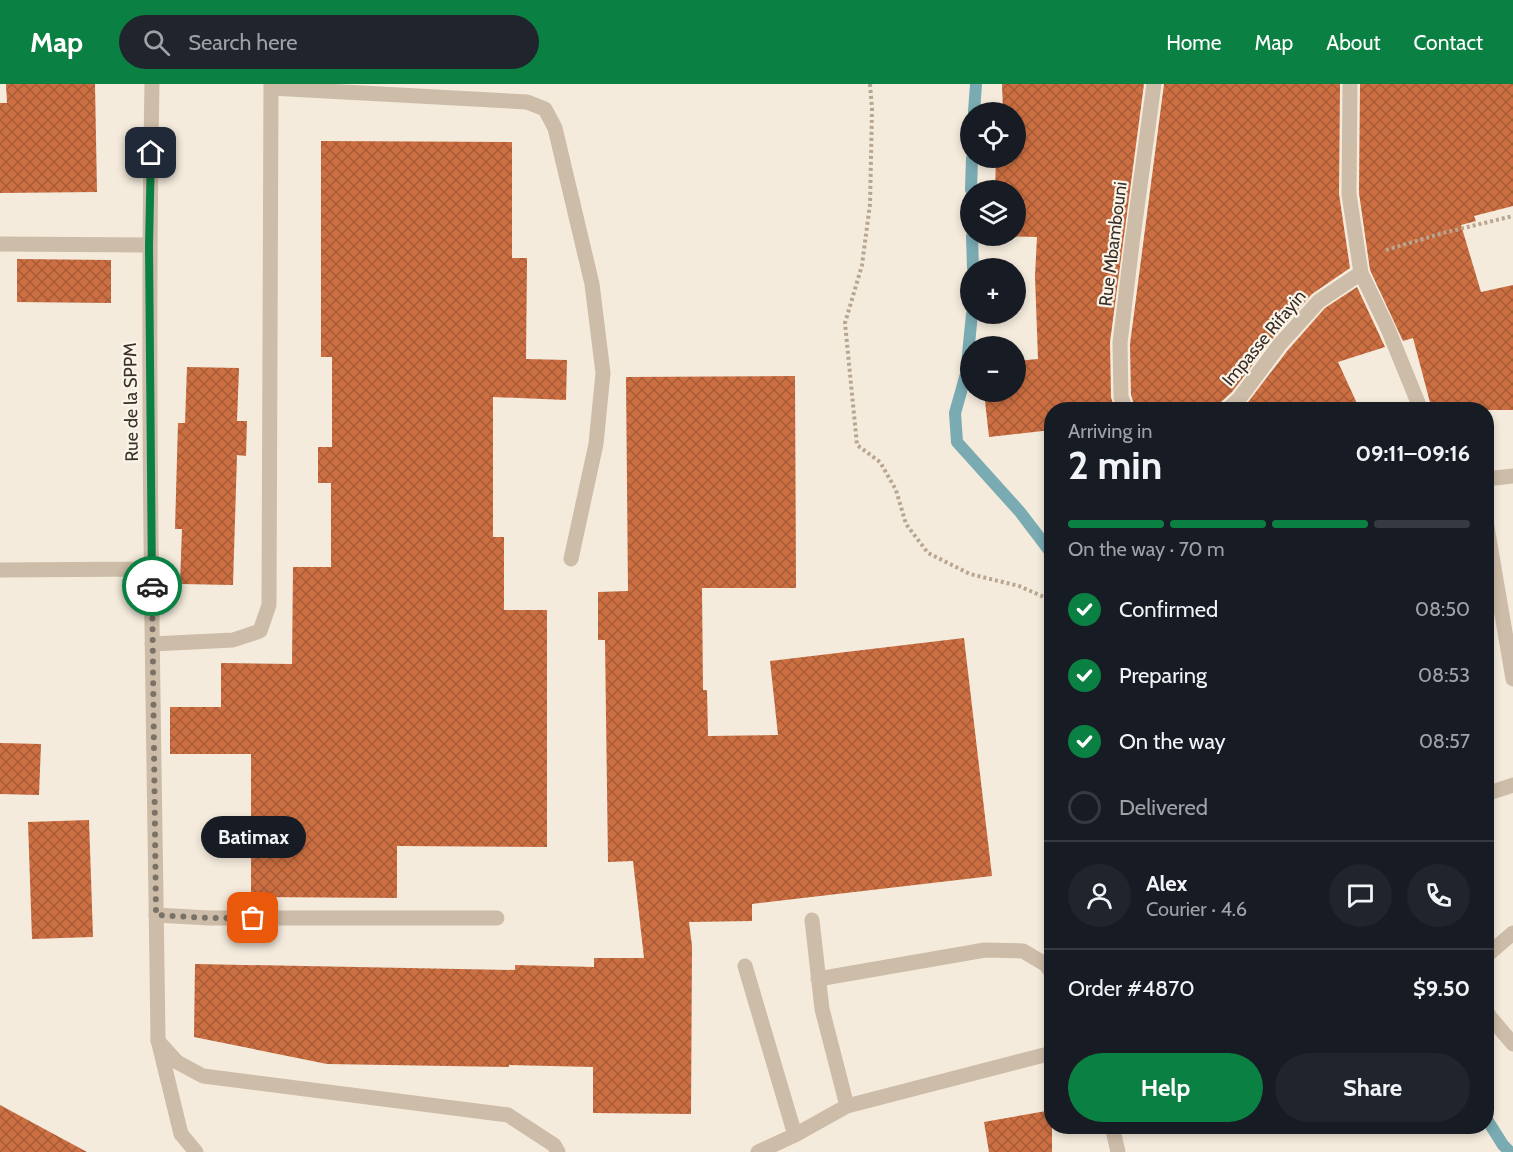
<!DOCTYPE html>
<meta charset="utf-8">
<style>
:root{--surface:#171b24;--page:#20242c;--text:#f1f3f6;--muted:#9ea1a6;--line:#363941;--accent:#0b8043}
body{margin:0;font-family:Cabin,sans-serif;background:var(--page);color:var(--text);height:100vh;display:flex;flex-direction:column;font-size:22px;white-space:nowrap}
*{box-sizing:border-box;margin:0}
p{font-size:20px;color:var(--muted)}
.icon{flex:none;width:33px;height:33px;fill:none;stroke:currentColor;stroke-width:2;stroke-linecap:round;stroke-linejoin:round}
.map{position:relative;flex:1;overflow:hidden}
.details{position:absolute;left:1044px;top:318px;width:450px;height:732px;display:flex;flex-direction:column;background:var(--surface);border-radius:24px;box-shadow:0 3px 9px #0003}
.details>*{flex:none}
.controls{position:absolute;left:960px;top:18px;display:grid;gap:12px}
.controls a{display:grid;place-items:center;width:66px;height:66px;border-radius:50%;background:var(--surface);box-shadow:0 3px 9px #0003;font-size:30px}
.pin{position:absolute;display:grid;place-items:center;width:51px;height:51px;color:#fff;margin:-26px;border-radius:12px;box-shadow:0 3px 9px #0006}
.courier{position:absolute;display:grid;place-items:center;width:60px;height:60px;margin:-30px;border:4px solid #0b8043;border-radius:50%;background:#fff;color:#222;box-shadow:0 2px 8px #0007}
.bubble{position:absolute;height:42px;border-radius:21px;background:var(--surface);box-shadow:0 3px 9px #0003;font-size:20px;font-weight:800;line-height:42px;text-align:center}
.summary em{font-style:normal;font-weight:800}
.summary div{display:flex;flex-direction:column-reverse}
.summary{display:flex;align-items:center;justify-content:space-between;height:102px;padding:0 24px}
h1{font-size:39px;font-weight:800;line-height:45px}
.bar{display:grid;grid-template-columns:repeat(4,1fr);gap:9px 6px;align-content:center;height:72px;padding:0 24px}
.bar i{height:8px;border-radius:4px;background:var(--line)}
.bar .selected{background:var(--accent)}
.bar p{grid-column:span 4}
.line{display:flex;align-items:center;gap:15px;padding:0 24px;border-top:2px solid var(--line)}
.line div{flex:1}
.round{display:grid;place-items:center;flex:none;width:63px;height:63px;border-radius:32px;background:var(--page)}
ol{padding:0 24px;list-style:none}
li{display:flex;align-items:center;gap:18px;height:66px}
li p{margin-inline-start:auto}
li .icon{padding:6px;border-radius:50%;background:var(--accent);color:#fff;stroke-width:4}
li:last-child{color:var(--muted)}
li i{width:33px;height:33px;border:3px solid var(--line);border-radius:50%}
.button{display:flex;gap:12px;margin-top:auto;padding:12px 24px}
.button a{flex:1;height:69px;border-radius:36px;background:var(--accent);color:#fff;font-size:24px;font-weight:800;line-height:69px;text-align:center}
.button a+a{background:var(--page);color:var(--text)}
header{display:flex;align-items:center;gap:36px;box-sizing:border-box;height:84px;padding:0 30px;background:var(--accent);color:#fff}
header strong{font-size:28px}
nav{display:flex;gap:33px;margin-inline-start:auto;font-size:21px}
.search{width:420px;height:54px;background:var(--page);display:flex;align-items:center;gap:15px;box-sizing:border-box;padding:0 21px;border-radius:33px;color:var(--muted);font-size:22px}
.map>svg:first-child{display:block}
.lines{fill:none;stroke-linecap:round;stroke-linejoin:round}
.stream{stroke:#7aabb2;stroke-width:12}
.building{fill:url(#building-cross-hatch)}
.path{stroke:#b9a691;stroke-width:4;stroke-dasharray:3 3;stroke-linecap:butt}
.lane{stroke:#cdbca7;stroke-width:15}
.street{stroke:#cdbca7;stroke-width:15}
.done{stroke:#7a7167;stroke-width:6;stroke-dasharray:0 10.8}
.route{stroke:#0b8043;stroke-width:8}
.labels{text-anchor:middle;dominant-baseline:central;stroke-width:4.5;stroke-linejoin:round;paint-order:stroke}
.street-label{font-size:18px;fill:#392f28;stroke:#fbf4e9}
</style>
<header>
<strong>Map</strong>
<div class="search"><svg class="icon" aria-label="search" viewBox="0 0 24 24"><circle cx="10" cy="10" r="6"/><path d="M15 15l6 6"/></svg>Search here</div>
<nav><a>Home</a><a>Map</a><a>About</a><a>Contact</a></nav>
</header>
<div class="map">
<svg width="1513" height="1068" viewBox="0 0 1513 1068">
<defs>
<pattern id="building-cross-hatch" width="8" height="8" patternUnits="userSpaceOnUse" patternTransform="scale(1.5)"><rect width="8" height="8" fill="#cc6f42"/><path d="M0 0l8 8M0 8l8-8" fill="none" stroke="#a75c37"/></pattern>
</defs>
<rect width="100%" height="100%" fill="#f4ebdc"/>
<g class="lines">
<path class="stream" d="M 974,28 L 976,0
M 971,106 L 972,74
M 972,152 L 973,184
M 972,230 L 966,290 L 955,329 L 957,358 L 1020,428 L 1052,470
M 1486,1034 L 1503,1061 L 1510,1068"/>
</g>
<path class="building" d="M 6,0 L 95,0 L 97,108 L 0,109 L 0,19 L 7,19 Z
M 1002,0 L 1144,0 L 1110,258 L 1111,313 L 1115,326 L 1052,326 L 1052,346 L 989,353 L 984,308 L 1016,308 L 1016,277 L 1038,275 L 1035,192 L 1037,153 L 994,152 L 1016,152 L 1016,106 L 995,106 L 996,74 L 1016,74 L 1016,28 L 1003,28 Z
M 1164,0 L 1340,0 L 1339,110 L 1350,184 L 1312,210 L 1273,254 L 1232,308 L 1220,319 L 1218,326 L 1136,326 L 1131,311 L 1130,260 Z
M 1360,0 L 1513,0 L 1513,122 L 1474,132 L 1476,137 L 1461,141 L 1481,208 L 1513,201 L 1513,326 L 1432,326 L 1413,254 L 1403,257 L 1370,186 L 1359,109 Z
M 321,57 L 512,58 L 512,174 L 527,174 L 526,275 L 567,276 L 566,316 L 493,313 L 493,453 L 504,453 L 504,526 L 547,526 L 547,763 L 397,762 L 397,814 L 251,813 L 251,670 L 170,670 L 170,623 L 221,623 L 221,579 L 292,580 L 293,483 L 331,483 L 331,399 L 318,399 L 318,363 L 332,363 L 332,273 L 321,273 Z
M 17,175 L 111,176 L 111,219 L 17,218 Z
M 1357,203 L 1385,263 L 1338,278 L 1360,326 L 1242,326 L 1288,266 L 1325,224 Z
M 187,283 L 239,284 L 237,337 L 247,337 L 246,372 L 237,371 L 233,501 L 180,500 L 182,445 L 175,445 L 178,339 L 185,339 Z
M 795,292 L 796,504 L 702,504 L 703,606 L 707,606 L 708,652 L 778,651 L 770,577 L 964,554 L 992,792 L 752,820 L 752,837 L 689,838 L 692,862 L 691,1030 L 593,1029 L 593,983 L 509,981 L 509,983 L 327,980 L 194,953 L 195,880 L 515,886 L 515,881 L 594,883 L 594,874 L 644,874 L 633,777 L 608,778 L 605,556 L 598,556 L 598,508 L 628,507 L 626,293 Z
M 0,659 L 41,660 L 39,711 L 0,710 Z
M 89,736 L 93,853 L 32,855 L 28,738 Z
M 0,1021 L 87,1068 L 0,1068 Z
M 1052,1026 L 1052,1068 L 989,1068 L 984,1038 Z"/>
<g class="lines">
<path class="path" d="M 870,0 L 872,25 L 870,120 L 862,181 L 845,239 L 857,361 L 880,378 L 896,406 L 906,440 L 928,469 L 970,490 L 1019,502 L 1044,513 L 1052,512
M 1386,166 L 1443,149 L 1513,132"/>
<path class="lane" d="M 271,4 L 527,18 L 545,25 L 555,44 L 592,200 L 603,289 L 596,360 L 571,475
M 0,160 L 149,161
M 152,560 L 233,556 L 260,547 L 269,521 L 271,0
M 156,831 L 209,834 L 497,834
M 812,836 L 822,925 L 847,1022
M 745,882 L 795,1051
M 818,895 L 985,866 L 1023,867 L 1045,880 L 1052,889
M 158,957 L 177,978 L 203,992 L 508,1031 L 554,1061 L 558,1068
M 159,960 L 181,1050 L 196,1068
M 1112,1042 L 1118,1068
M 758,1068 L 795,1051 L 847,1022 L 1052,969"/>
<path class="street" d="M 152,0 C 146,319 154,638 158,957
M 1350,0 L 1349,110 L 1361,189 L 1388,245 L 1421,326
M 1126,326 L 1121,313 L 1120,259 L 1132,160 L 1154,0
M 1227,326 L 1239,315 L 1280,260 L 1319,217 L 1361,189
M 1486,395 L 1513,392
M 1486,437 L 1513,595
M 0,486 L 152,485
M 1486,710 L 1513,701
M 1486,872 L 1513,849
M 1486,927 L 1490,933 L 1513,960"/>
</g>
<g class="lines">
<path class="done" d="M 152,502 L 156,831 L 208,834 L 253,834"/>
<path class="route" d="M 151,69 L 149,161 L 152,502"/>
</g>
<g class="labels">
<g class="street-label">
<text transform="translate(1113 160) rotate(-83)">Rue Mbambouni</text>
<text transform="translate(1264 254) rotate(-50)">Impasse Rifayin</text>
<text transform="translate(131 318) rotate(-91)">Rue de la SPPM</text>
</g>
</g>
</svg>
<div class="controls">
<a><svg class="icon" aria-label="locate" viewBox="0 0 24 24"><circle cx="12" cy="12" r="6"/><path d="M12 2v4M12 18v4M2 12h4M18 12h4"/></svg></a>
<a><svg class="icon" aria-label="layers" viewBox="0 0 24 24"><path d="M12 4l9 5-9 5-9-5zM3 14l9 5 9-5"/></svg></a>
<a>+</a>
<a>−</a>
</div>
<div class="pin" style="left:253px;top:834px;background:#ea580c"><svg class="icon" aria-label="bag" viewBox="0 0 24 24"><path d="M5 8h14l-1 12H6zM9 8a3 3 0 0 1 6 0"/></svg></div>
<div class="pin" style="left:151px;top:69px;background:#1f2937"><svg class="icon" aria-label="home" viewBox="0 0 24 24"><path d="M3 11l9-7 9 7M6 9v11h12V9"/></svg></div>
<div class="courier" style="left:152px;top:502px"><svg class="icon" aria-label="car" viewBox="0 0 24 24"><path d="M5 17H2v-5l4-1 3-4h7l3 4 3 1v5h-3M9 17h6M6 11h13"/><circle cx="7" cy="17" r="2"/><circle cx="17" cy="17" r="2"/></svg></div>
<div class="bubble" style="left:201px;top:732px;width:105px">Batimax</div>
<section class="details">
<div class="summary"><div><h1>2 min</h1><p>Arriving in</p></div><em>09:11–09:16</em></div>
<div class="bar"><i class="selected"></i><i class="selected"></i><i class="selected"></i><i></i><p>On the way · 70 m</p></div>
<ol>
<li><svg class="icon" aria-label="check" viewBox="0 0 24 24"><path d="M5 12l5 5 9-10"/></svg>Confirmed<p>08:50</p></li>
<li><svg class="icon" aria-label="check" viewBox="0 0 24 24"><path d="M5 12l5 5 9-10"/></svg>Preparing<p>08:53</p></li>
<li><svg class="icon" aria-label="check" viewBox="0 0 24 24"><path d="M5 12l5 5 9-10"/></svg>On the way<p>08:57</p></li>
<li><i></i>Delivered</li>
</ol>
<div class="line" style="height:108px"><a class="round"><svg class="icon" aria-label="person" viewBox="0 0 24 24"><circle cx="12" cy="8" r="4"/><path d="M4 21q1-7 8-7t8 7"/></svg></a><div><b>Alex</b><p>Courier · 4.6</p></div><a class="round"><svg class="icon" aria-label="chat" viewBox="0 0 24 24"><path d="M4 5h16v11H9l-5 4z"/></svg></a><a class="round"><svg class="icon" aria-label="phone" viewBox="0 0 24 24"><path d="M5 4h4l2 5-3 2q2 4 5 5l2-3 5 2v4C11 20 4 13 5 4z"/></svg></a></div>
<div class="line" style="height:78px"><div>Order #4870</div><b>$9.50</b></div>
<div class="button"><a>Help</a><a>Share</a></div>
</section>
</div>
